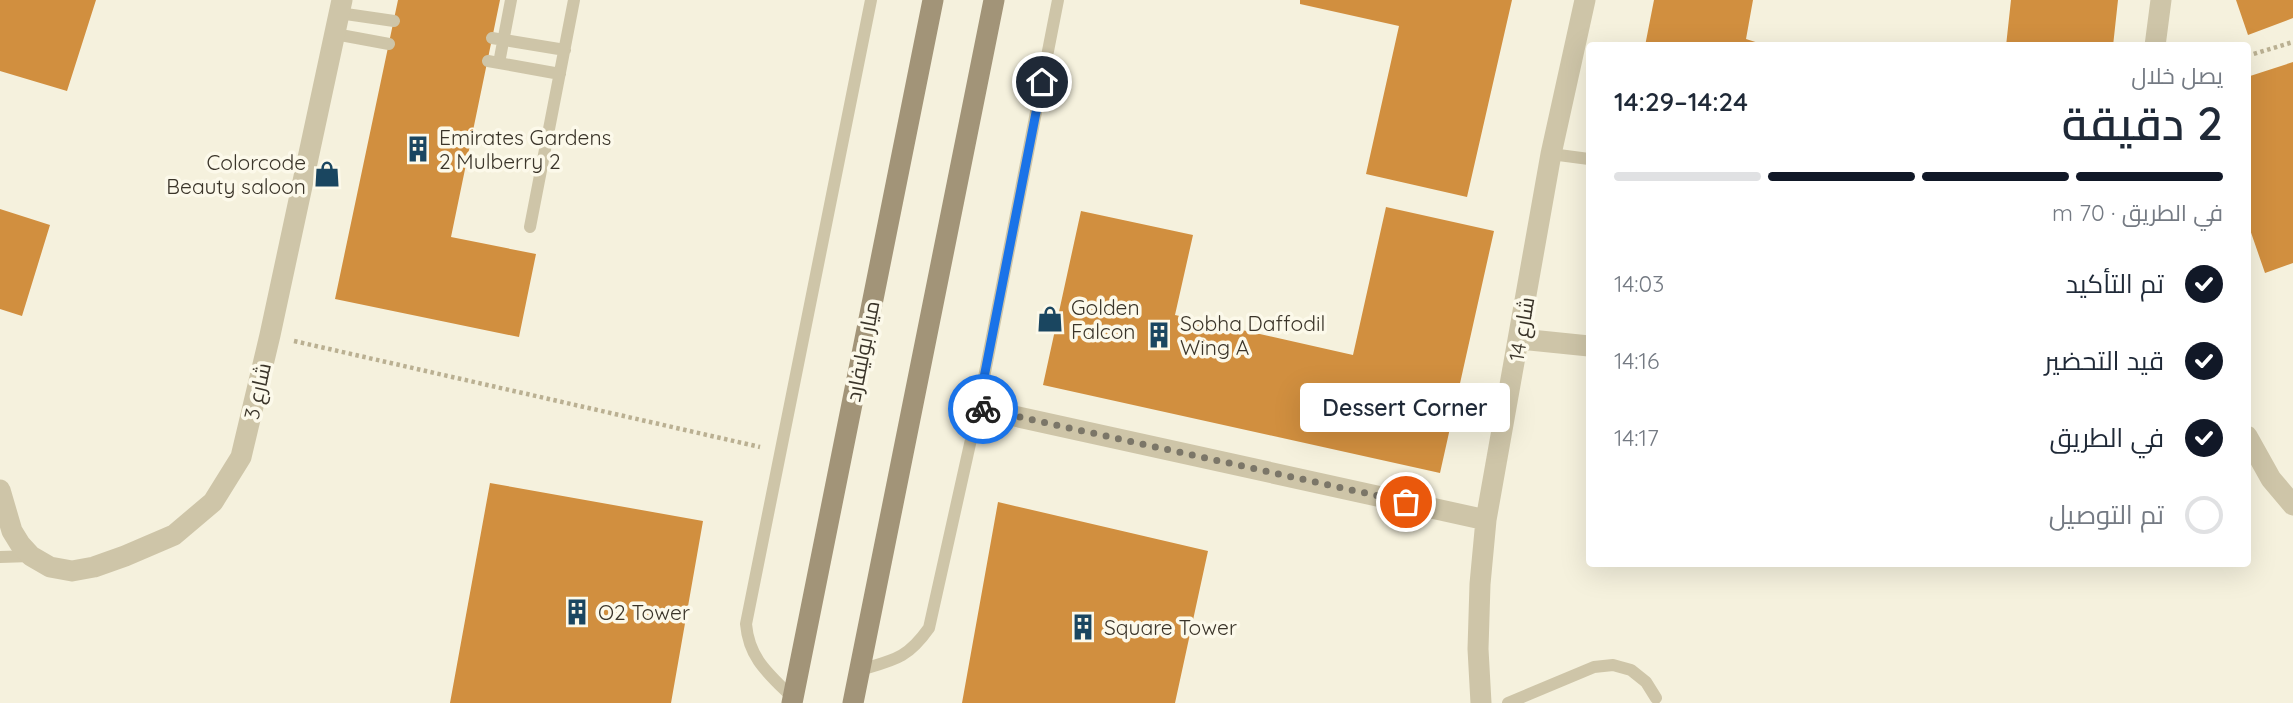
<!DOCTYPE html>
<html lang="ar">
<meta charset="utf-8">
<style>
:root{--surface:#fff;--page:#f6f6f7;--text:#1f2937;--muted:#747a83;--line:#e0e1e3;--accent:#111827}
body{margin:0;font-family:Quicksand,Cairo,sans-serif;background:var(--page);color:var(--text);direction:rtl;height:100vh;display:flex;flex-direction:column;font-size:26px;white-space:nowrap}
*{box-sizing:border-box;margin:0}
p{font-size:23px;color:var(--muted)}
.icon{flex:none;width:38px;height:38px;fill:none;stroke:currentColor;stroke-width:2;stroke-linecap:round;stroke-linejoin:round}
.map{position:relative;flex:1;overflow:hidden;direction:ltr}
.side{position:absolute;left:1586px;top:42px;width:665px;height:525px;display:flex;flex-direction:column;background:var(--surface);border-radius:7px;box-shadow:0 7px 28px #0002;direction:rtl}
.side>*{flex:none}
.pin{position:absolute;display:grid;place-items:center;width:60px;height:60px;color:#fff;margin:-30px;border:4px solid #fff;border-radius:50%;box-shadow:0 2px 7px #0007}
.courier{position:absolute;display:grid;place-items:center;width:70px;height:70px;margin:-35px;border:5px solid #1a73e8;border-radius:50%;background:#fff;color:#222;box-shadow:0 2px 9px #0007}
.bubble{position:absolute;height:49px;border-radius:7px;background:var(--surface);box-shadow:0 7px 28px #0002;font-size:23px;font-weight:600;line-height:49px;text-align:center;direction:rtl}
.head em{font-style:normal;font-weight:600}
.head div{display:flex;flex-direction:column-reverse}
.head{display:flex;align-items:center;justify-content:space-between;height:119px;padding:0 28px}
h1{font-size:46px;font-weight:600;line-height:52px}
.bar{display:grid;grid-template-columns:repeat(4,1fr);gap:10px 7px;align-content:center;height:84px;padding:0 28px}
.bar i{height:9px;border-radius:5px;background:var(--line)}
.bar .active{background:var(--accent)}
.bar p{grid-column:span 4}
ol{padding:0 28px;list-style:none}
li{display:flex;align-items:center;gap:21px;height:77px}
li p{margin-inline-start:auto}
li .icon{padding:7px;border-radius:50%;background:var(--accent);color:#fff;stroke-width:4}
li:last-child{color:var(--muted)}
li i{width:38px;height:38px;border:4px solid var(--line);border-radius:50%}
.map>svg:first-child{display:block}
.building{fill:#d18f3f}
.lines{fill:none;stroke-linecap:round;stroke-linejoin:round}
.path{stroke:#bab092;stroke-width:4.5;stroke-dasharray:3.5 3.5;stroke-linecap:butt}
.lane{stroke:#cec5a8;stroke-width:12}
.street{stroke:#cec5a8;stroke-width:21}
.secondary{stroke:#a29478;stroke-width:21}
.done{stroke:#7b7668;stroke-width:7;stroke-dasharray:0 12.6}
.route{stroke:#1a73e8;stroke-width:9}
.labels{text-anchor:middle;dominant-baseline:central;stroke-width:7;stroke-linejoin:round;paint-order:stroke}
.poi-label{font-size:21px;fill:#3a3429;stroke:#fcf9ea;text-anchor:start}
.street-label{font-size:21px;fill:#3a3429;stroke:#fcf9ea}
</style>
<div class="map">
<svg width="2293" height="703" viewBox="0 0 2293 703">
<rect width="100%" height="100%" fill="#f5f1dd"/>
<path class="building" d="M 0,0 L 96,0 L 67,91 L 0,71 Z
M 398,0 L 500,0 L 451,237 L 536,254 L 519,337 L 335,299 Z
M 1300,0 L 1512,0 L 1467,197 L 1366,174 L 1399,26 L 1300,4 Z
M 1654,0 L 1753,0 L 1746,39 L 1768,46 L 1645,46 Z
M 2011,0 L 2118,0 L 2113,46 L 2006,46 Z
M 2236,0 L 2293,0 L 2293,18 L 2248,35 Z
M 2293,62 L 2293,263 L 2265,273 L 2247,221 L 2247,77 Z
M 1386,207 L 1494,231 L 1440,473 L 1043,385 L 1081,211 L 1193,235 L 1175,315 L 1353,355 Z
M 0,209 L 50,225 L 22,316 L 0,309 Z
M 490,483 L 703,521 L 671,703 L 450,703 Z
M 998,502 L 1208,551 L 1175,703 L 962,703 Z"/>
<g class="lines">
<path class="path" d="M 2247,56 L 2293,42
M 294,341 L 760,447"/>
<path class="lane" d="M 339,13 L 394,21
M 335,34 L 389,44
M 492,38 L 565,50
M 488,61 L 560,74
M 499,63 L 511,0
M 1551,154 L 1589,159
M 530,227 L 574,0
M 0,557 L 31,556
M 860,670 C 894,660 907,659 929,628 L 978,408 L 1058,0
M 793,698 C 769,674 749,659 746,624 L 871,0
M 1508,703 L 1594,667 L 1613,665 L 1631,670 L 1646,682 L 1656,698"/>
<path class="street" d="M 2155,46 L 2161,0
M 1520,339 L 1589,346
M 978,408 L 1486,520
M 2247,436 L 2271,479 L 2293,505
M 0,490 L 12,531 L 20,544 L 31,556 L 50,567 L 72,571 L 94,567 L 125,556 L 174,535 L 213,502 L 241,457 L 270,335 L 342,0
M 1481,703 L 1478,649 L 1480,584 L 1486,520 L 1551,154 L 1585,0"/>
<path class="secondary" d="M 792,703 L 933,0
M 853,703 L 994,0"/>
</g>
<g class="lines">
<path class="done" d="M 983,409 L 1406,502"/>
<path class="route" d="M 983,409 L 978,408 L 1042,82"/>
</g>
<defs>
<g id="building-bare" transform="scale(2.1)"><path d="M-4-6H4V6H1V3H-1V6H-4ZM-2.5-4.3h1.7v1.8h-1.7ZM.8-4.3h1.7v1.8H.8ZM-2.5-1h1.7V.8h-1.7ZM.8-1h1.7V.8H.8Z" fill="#1a4660" stroke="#fcf9ea" stroke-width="2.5" paint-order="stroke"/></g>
<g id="shop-bare" transform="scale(2.1)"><path d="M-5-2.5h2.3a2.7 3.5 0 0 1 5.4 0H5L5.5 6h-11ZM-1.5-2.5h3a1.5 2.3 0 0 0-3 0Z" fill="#1a4660" stroke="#fcf9ea" stroke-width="2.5" paint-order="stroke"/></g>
</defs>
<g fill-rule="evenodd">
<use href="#building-bare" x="418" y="149"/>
<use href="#shop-bare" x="327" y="174"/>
<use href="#shop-bare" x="1050" y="319"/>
<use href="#building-bare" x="1159" y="335"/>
<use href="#building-bare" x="577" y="612"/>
<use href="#building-bare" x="1083" y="627"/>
</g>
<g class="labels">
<g class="poi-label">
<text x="439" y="137">Emirates Gardens<tspan x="439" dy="24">2 Mulberry 2</tspan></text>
<text x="306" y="162" text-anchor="end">Colorcode<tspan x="306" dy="24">Beauty saloon</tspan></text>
<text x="1071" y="307">Golden<tspan x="1071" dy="24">Falcon</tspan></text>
<text x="1180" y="323">Sobha Daffodil<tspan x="1180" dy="24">Wing A</tspan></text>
<text x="598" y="612">O2 Tower</text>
<text x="1104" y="627">Square Tower</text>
</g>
<g class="street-label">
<text transform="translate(1521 329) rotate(-80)">شارع 14</text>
<text transform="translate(862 351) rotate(-79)">ميار بوليفارد</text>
<text transform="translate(257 391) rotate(-77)">شارع 3</text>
</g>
</g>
</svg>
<div class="pin" style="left:1406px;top:502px;background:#ea580c"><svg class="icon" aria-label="bag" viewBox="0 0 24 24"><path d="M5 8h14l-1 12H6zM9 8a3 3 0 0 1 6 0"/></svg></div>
<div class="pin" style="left:1042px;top:82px;background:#1f2937"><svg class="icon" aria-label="home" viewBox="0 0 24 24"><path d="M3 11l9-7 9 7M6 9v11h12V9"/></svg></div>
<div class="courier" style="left:983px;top:409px"><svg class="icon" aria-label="bike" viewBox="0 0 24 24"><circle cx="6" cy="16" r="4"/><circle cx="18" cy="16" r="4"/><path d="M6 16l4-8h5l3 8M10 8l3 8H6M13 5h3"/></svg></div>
<div class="bubble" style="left:1300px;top:383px;width:210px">Dessert Corner</div>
<section class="side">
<div class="head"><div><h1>2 دقيقة</h1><p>يصل خلال</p></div><em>14:24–14:29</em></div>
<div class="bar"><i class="active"></i><i class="active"></i><i class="active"></i><i></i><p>في الطريق · 70 m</p></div>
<ol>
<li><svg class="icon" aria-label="check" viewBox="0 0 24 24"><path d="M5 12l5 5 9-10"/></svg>تم التأكيد<p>14:03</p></li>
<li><svg class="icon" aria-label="check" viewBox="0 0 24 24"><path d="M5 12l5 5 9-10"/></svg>قيد التحضير<p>14:16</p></li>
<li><svg class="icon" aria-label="check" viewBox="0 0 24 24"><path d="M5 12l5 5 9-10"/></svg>في الطريق<p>14:17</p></li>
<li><i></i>تم التوصيل</li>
</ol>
</section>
</div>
